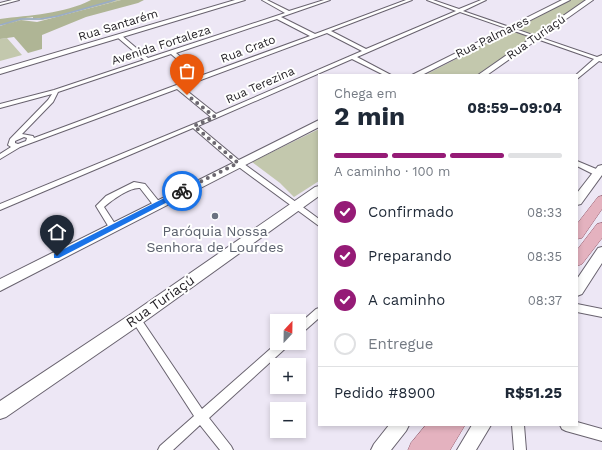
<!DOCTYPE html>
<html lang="pt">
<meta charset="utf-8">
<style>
:root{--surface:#fff;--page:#f6f6f7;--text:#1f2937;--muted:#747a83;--line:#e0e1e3;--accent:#951b76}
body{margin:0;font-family:"Work Sans",sans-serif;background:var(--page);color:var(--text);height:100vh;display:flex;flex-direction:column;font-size:15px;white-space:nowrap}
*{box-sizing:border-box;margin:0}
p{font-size:13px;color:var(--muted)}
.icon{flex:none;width:22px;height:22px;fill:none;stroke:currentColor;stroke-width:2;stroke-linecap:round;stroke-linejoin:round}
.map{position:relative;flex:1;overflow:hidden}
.details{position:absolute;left:318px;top:74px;width:260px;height:352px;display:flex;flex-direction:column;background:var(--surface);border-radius:0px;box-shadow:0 2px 6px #0003}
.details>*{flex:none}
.needle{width:26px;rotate:22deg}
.tools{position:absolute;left:270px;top:314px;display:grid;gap:8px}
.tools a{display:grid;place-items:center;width:36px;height:36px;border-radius:0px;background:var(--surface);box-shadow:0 2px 6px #0003;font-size:20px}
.pin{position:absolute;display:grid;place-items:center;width:34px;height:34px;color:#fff;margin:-41px -17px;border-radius:50% 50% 50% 0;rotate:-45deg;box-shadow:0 0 4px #0007}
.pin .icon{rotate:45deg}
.courier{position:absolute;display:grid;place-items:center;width:40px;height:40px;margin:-20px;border:3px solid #1a73e8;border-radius:50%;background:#fff;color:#222;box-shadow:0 1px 5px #0007}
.summary em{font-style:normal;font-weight:700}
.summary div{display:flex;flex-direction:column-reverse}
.summary{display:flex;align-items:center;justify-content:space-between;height:68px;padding:0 16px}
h1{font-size:26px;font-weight:700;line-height:30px}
.bar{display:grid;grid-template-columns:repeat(4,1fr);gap:6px 4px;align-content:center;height:48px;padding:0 16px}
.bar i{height:5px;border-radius:3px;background:var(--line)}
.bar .active{background:var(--accent)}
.bar p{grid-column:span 4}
.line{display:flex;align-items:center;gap:10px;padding:0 16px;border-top:1px solid var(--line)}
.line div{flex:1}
ol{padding:0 16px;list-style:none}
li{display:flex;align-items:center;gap:12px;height:44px}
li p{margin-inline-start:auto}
li .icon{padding:4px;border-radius:50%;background:var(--accent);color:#fff;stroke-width:4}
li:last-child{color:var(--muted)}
li i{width:22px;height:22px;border:2px solid var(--line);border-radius:50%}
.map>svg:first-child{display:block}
.green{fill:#c3c8ad}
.forest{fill:#afb595}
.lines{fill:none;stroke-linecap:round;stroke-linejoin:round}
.stream{stroke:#99acc7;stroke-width:1.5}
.street-casing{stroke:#68626e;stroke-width:2}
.secondary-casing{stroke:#68626e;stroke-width:2}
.primary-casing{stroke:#965e6f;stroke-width:1}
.street{fill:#fff;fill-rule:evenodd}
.secondary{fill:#fff;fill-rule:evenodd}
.primary{fill:#e4b2bf;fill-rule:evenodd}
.route{fill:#1a73e8}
.done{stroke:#6c6870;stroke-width:4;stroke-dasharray:0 7.2}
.worship-dot{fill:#6b7280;stroke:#fff;stroke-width:1.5}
.labels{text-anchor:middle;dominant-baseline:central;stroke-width:4;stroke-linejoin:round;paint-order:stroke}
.far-street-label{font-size:12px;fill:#272429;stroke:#fff}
.worship-label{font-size:14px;fill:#5b616d;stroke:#fff}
.street-label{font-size:14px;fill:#272429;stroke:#fff}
</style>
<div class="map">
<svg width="602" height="450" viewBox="0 0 602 450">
<rect width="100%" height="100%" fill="#ede7f5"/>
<path class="green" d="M 113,0 L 121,0 L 43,20 L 21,20 L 0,26 L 23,18 L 29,17 L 38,19 L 110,2 Z
M 571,0 L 586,0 L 477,75 L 425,75 Z
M 7,38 L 22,55 L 0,61 L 0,39 Z
M 319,129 L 319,181 L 294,197 L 280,183 L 252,162 Z"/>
<path class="forest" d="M 91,0 L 113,0 L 112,2 L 54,17 L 33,19 L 33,17 L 29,17 L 7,24 L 21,20 L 37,22 L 121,0 L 144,0 L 138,3 L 86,17 L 42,35 L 42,49 L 28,53 L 14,37 L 0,39 L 0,26 L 6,24 L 0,25 L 0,19 C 30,15 64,14 91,0 Z"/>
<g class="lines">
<path class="stream" d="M 0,25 L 21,19 L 40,19 L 58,16 L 115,0"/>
<g class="street-casing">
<path id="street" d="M 12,0 L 19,0 L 0,5 L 0,3 Z
M 262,0 L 267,0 L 289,11 L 324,0 L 330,0 L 281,17 L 315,34 L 406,0 L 412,0 L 331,31 L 366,49 L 456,11 L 427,0 L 433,0 L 459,9 L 481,0 L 486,0 L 463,11 L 597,57 L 602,55 L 602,62 L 599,61 L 577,79 L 576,75 L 594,59 L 460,12 L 357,57 L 391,75 L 384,75 L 352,59 L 198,126 L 240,161 L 319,219 L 319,226 L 236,165 L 193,128 L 0,210 L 0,204 L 211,117 L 177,89 L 20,147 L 0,159 L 0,154 L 11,147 L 8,145 L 10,139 L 48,100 L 52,94 L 0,108 L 0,104 L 54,90 L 144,60 L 117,37 L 117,35 L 121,35 L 148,58 L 285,13 ZM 277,19 L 310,36 L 203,75 L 176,53 ZM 327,33 L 362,51 L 216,114 L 182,87 ZM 171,54 L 198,77 L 34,138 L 33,136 L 22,134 L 53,102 L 58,92 ZM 24,137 L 27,138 L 26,141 L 18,144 L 15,143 L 15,141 Z
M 577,161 L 601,171 L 602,173 L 598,175 L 595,175 L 577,166 Z
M 134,182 L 145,184 L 161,204 L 160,206 L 154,206 L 140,188 C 130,187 112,200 104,207 L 117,227 L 116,229 L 110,229 L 96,206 L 106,196 Z
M 577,304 L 602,309 L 602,317 L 577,312 Z
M 319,308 L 319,318 L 302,333 L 299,335 L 299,324 L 316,309 Z
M 136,315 L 139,316 L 202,409 L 277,343 L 289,343 L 288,346 L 209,418 L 231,446 L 233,450 L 220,450 L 200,425 L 173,450 L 158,450 L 160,446 L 194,416 L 133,322 L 131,319 L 133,316 Z
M 577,422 L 602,429 L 602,441 L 566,431 L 562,429 L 560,425 L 577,425 Z
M 512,425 L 524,425 L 526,450 L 514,450 Z"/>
</g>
<g class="secondary-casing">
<path id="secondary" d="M 235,0 L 245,0 L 0,74 L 0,69 Z
M 562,0 L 570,0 L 422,75 L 412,75 Z
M 586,0 L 593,0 L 487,75 L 478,75 Z
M 319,120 L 319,127 L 0,291 L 0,279 Z
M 602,165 L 602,175 L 581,204 L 577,205 L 577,193 L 598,166 Z
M 319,186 L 319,196 L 141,324 L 6,417 L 0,419 L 0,401 L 131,314 L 315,187 Z
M 602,247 L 602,263 L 582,294 L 577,296 L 577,279 L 598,248 Z
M 389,425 L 409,425 L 406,431 L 391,450 L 371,450 L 374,444 Z
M 472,425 L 491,425 L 476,450 L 457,450 Z"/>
</g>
<g class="primary-casing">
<path id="primary" d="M 602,196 L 602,209 L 582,238 L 577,239 L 577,224 L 598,197 Z
M 602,223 L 602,238 L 582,264 L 577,266 L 577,250 L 597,224 Z
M 426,425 L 465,425 L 450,450 L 408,450 L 411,443 Z"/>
</g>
<use href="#street" class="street"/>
<use href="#secondary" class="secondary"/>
<use href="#primary" class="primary"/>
</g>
<path class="route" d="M 182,189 L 185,191 L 185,193 L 59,258 L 54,258 L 54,254 Z"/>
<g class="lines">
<path class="done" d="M 182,191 L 238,163 L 194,126 L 215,117 L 187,95"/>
</g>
<circle class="worship-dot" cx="215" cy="216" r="4"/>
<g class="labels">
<g class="far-street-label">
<text transform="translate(118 25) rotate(-17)">Rua Santarém</text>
<text transform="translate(492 37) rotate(-26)">Rua Palmares</text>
<text transform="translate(536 37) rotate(-35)">Rua Turiaçú</text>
<text transform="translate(161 45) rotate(-18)">Avenida Fortaleza</text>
<text transform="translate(248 49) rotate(-21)">Rua Crato</text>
<text transform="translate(260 85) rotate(-24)">Rua Terezina</text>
</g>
<g class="worship-label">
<text x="215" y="231">Paróquia Nossa<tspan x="215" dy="16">Senhora de Lourdes</tspan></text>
</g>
<g class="street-label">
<text transform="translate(160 301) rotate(-35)">Rua Turiaçú</text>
</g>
</g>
</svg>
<div class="tools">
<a><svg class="needle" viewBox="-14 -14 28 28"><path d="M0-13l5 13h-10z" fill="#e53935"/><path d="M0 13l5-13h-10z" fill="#747a83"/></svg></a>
<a>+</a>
<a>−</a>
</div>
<div class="pin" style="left:187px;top:95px;background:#ea580c"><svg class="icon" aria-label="bag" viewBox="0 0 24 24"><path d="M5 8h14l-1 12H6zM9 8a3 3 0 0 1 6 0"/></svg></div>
<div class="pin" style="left:57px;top:256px;background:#1f2937"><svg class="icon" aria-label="home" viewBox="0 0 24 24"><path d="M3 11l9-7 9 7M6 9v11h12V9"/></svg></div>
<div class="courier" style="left:182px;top:191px"><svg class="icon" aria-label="bike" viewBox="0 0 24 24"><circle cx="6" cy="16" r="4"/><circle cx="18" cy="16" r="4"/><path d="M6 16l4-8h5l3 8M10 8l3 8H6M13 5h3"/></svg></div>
<section class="details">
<div class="summary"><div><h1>2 min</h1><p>Chega em</p></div><em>08:59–09:04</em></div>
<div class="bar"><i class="active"></i><i class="active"></i><i class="active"></i><i></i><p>A caminho · 100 m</p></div>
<ol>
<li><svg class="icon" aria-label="check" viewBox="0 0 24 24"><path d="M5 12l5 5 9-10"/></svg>Confirmado<p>08:33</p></li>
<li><svg class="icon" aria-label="check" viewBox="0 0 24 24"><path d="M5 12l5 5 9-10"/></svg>Preparando<p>08:35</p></li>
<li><svg class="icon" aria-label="check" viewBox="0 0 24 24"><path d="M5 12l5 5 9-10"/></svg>A caminho<p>08:37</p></li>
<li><i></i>Entregue</li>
</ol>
<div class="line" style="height:52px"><div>Pedido #8900</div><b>R$51.25</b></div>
</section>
</div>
